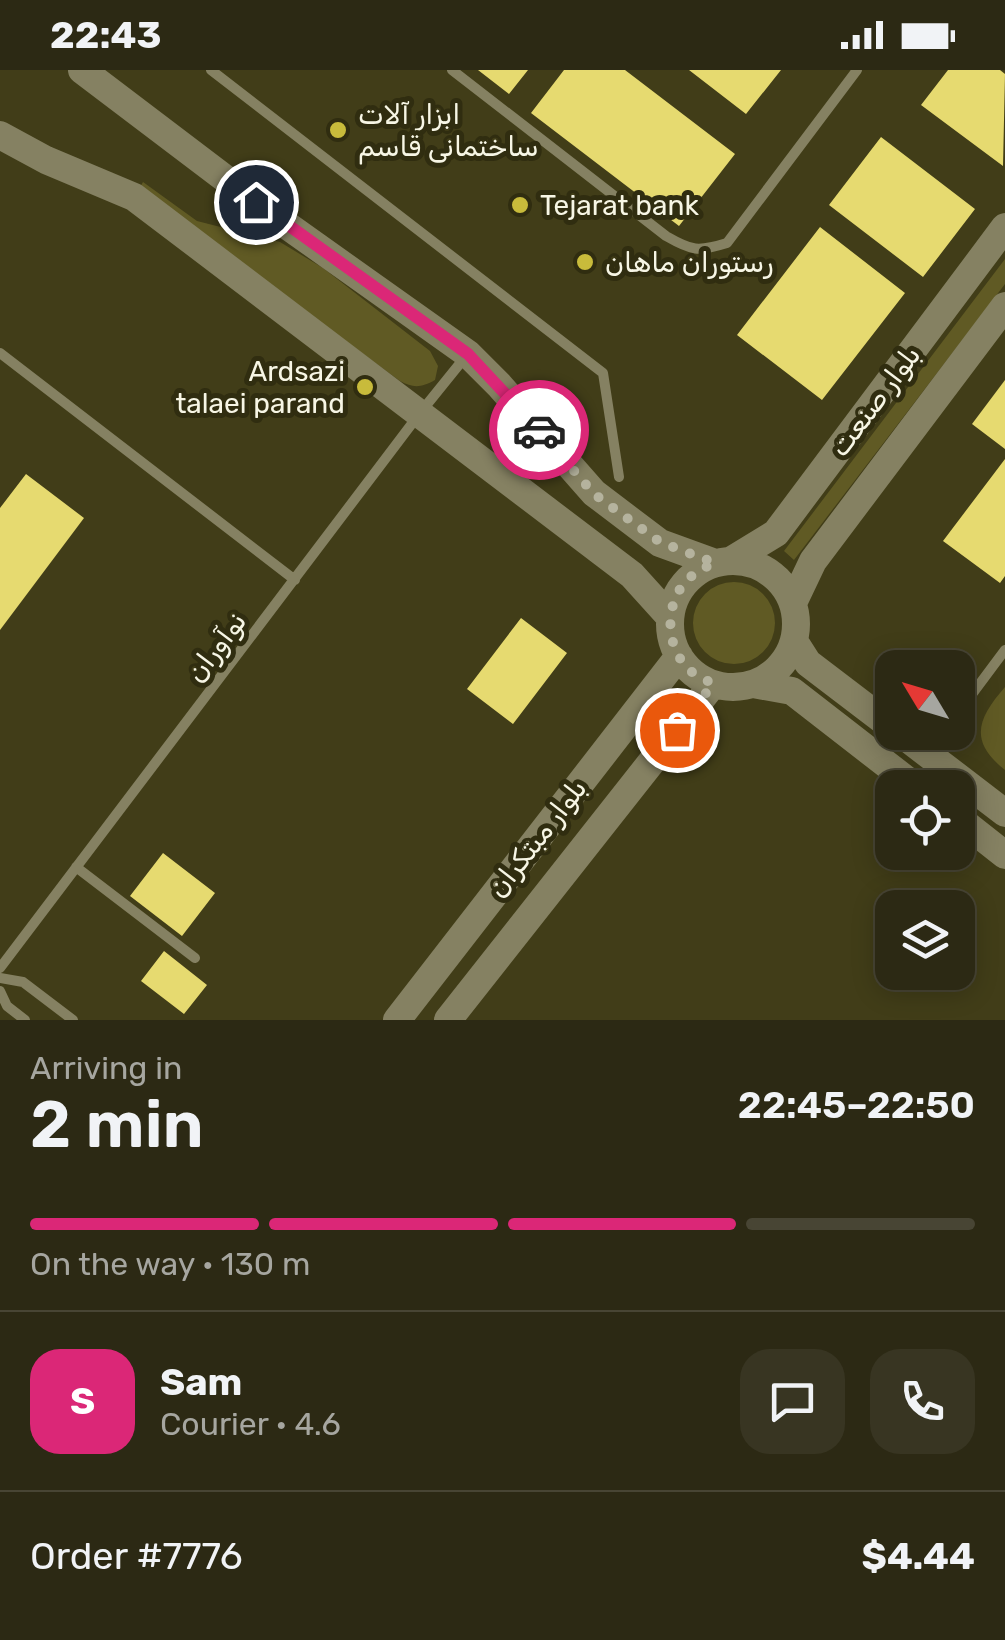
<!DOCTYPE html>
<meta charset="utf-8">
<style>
:root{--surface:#2c2914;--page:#383522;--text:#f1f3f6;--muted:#a6a6a0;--line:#484534;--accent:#db2777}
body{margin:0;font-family:Rubik,Cairo,sans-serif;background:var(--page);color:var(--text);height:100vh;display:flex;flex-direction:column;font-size:38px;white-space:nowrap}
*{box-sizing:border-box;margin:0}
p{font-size:32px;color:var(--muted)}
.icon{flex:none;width:55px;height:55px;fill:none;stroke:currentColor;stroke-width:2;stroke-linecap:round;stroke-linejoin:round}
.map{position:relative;height:950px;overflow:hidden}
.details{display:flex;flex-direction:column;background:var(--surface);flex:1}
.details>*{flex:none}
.needle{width:65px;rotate:308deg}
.tools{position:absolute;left:875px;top:580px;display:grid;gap:20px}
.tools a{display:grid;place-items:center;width:100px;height:100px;border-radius:20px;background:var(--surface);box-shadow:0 5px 25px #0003,0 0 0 2px var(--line);font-size:50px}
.pin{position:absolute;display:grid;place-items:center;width:85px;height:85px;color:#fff;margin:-42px;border:5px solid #fff;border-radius:50%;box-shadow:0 2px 10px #0007}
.courier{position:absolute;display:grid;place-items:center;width:100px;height:100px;margin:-50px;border:8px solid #db2777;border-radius:50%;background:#fff;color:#222;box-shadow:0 2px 12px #0007}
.head em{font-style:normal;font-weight:600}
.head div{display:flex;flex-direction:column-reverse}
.head{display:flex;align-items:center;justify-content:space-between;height:170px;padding:0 30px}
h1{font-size:65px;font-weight:600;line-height:75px}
.bar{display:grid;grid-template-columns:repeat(4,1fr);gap:15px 10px;align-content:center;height:120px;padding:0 30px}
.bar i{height:12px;border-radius:8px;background:var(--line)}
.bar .selected{background:var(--accent)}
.bar p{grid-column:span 4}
.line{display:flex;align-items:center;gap:25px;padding:0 30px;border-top:2px solid var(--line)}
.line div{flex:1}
.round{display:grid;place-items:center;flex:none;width:105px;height:105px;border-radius:30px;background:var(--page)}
.status{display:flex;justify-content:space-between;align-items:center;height:70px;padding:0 50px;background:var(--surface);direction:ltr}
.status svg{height:28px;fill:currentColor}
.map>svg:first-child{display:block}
.built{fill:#413d18;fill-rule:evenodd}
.green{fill:#605a24}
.building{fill:#e6da70}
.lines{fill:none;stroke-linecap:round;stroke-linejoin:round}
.service{stroke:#858162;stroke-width:10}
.tertiary{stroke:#858162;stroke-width:28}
.done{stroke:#b5b39e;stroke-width:10;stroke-dasharray:0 18}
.route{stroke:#db2777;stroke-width:12}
.poi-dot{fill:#c8bb3b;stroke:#302d10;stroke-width:4}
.labels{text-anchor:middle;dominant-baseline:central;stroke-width:10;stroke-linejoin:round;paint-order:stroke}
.poi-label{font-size:28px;fill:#f7f6e5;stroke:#302d10;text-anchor:start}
.street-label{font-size:28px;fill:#f7f6e5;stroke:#302d10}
</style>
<div class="status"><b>22:43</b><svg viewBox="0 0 49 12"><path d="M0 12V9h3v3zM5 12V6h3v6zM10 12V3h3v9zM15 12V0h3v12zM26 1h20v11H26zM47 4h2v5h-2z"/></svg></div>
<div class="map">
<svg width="1005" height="950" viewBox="0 0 1005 950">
<rect width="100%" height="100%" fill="#3a371a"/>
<path class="built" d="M 0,0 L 1005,0 L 1005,950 L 0,950 ZM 892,598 L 958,598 L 958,662 L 892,662 ZM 892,718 L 958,718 L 958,782 L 892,782 ZM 892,838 L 958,838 L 958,902 L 892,902 Z"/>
<path class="green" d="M 143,112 L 197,151 L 280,172 L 323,198 L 430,281 L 438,296 L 435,310 C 421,318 413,318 400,311 L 139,119 Z
M 1005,189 L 1005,214 L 794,490 L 784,481 Z
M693 553a41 41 0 1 1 82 0a41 41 0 1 1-82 0Z
M 1005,617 L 1005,700 C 968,671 978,648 1005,617 Z"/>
<path class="building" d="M 478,0 L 528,0 L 509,24 Z
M 564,0 L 625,0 L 735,84 L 679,156 L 531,43 Z
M 689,0 L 781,0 L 746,44 Z
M 948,0 L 1000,0 L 1005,4 L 1003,96 L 921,35 Z
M 881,67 L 975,139 L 923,207 L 829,135 Z
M 820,157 L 905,223 L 822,330 L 737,265 Z
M 1005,310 L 1005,379 L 972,354 Z
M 1005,389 L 1005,506 L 1000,513 L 943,471 Z
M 26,404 L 84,448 L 0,560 L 0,438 Z
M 521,548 L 567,583 L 513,654 L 467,619 Z
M 163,783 L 215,823 L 182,866 L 130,826 Z
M 164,881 L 207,915 L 184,944 L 141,911 Z"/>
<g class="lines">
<path class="service" d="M 211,0 L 603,303 L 619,407
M 452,0 L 666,166 C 692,181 698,182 727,173 L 857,0
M 0,283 L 295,510
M 958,643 L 1005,580
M 927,683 L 942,662
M 76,797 L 195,888
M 0,898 L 420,343 L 466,286
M 0,908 L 23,912 L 73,950
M 0,921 L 7,936 L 25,950"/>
<path class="tertiary" d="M 82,0 L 285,154 L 468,284 L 499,315 L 594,423 L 660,473 L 715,493
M 0,65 L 46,90 L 134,127 L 632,505 L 670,547
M 732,490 L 776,463 L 1005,157
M670 554a63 63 0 1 1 126 0a63 63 0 1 1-126 0Z
M 793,533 L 813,491 L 1005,236
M 794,571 L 808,593 L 892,657
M 753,614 L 792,621 L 917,718
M 899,662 L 1005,743
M 958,748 L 1005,785
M 397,950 L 679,586
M 448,950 L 713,614"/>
</g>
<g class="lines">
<path class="done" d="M 539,360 L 594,424 L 660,472 L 715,493 C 705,497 696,502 688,509 C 663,534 665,580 692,602 C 698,607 707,610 713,614 L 677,660"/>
<path class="route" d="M 256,132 L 468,284 L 539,360"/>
</g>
<g class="poi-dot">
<circle cx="338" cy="60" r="10"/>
<circle cx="520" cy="135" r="10"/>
<circle cx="585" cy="192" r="10"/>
<circle cx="365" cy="317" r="10"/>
</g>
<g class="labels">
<g class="poi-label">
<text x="358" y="44">ابزار آلات<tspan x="358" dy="32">ساختمانی قاسم</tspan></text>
<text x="540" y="135">Tejarat bank</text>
<text x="605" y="192">رستوران ماهان</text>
<text x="345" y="301" text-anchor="end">Ardsazi<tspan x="345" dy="32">talaei parand</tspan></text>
</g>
<g class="street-label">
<text transform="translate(875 331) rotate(-53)">بلوار صنعت</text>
<text transform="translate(216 577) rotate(-53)">نوآوران</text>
<text transform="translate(537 768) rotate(-52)">بلوار مبتکران</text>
</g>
</g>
</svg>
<div class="tools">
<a><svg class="needle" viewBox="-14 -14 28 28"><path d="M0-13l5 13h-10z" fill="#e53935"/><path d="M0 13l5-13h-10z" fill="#a6a6a0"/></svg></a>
<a><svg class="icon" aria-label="locate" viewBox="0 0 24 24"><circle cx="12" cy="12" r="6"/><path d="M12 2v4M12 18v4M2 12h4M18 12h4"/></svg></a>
<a><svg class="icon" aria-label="layers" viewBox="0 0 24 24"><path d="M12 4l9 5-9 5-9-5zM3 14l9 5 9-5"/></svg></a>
</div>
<div class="pin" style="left:677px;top:660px;background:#ea580c"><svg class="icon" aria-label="bag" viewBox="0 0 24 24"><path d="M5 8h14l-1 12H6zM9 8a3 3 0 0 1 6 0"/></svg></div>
<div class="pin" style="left:256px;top:132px;background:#1f2937"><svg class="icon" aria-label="home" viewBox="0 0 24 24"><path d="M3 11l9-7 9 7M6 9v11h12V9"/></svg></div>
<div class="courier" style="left:539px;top:360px"><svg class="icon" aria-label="car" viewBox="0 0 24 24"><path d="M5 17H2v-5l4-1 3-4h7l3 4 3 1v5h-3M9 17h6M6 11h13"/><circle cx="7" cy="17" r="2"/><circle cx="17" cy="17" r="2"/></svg></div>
</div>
<section class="details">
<div class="head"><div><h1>2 min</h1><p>Arriving in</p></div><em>22:45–22:50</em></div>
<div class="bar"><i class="selected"></i><i class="selected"></i><i class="selected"></i><i></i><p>On the way · 130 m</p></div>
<div class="line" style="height:180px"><b class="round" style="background:var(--accent);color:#fff">S</b><div><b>Sam</b><p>Courier · 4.6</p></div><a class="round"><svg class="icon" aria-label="chat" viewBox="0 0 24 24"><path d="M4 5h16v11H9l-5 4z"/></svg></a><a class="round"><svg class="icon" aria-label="phone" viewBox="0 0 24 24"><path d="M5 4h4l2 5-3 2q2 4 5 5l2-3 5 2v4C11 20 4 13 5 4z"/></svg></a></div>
<div class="line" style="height:130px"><div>Order #7776</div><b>$4.44</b></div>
</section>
